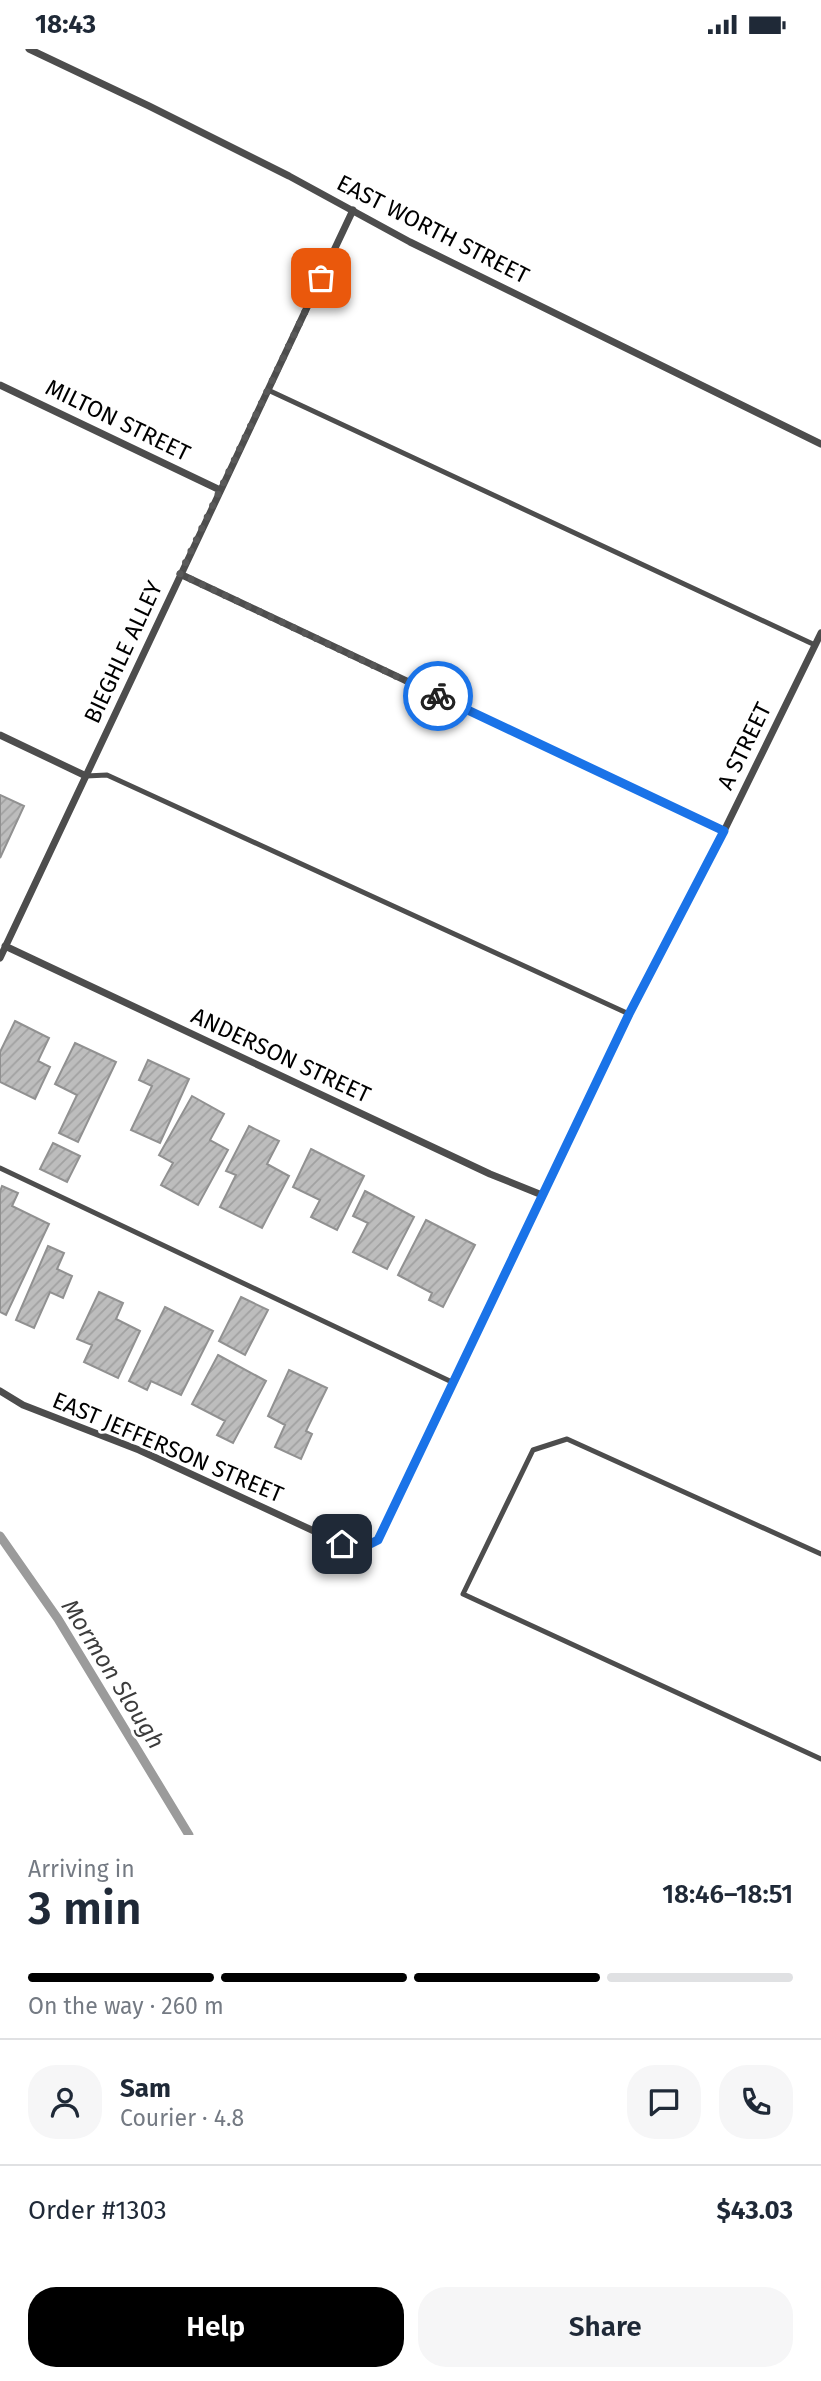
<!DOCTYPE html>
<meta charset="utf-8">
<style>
:root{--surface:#fff;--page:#f6f6f7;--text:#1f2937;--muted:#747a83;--line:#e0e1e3;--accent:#000}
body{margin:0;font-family:"Fira Sans",sans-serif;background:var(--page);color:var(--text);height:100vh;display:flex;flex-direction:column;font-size:26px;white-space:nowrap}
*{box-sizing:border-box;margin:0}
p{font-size:23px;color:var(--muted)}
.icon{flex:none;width:38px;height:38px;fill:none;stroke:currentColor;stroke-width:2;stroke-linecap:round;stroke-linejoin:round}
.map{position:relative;height:1786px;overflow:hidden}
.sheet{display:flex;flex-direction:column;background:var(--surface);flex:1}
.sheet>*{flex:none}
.pin{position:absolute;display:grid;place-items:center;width:60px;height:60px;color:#fff;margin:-30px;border-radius:14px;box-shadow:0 4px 10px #0006}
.courier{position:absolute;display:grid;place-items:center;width:70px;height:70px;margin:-35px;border:5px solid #1a73e8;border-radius:50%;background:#fff;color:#222;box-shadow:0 2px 9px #0007}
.summary em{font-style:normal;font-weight:600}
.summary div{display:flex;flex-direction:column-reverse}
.summary{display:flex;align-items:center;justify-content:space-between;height:119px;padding:0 28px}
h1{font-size:46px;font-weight:600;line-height:52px}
.bar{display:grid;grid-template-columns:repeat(4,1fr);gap:10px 7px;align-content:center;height:84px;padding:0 28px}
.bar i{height:9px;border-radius:5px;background:var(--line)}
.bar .current{background:var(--accent)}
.bar p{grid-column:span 4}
.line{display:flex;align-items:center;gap:18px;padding:0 28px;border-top:2px solid var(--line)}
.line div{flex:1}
.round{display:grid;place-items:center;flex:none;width:74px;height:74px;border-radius:28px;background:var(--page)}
.cta{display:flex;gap:14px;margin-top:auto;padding:14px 28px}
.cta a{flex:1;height:80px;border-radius:28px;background:var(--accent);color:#fff;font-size:28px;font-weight:600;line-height:80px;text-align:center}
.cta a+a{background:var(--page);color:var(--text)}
.status{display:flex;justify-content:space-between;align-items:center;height:49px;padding:0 35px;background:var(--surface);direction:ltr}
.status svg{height:19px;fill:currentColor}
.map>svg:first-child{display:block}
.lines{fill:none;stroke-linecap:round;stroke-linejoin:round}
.stream{stroke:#9b9b9b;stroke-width:9}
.building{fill:url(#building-hatch);stroke:#919191;stroke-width:2}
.service{stroke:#4d4d4d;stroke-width:5}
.minor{stroke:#4d4d4d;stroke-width:7}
.done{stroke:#595959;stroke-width:7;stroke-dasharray:0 12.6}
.route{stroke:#1a73e8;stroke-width:9}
.labels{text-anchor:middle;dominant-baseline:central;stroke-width:6;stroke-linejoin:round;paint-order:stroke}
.street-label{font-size:23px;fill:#000;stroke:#fff}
.water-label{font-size:24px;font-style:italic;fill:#3c3c3c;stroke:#fff}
</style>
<div class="status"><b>18:43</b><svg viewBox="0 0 49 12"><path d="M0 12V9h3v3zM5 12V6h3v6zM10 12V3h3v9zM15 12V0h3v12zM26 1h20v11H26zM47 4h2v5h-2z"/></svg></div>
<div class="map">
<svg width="821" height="1786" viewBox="0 0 821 1786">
<defs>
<pattern id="building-hatch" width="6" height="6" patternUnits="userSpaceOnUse" patternTransform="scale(1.75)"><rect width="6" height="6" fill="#bdbdbd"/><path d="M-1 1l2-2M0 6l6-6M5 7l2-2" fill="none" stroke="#a1a1a1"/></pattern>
</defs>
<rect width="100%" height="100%" fill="#fff"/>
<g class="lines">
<path class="stream" d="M 0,1487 L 58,1570 L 189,1786"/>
</g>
<path class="building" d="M 0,746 L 24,757 L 0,809 Z
M 15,972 L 49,989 L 38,1012 L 50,1018 L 35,1050 L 0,1033 L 0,1003 Z
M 75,994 L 116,1013 L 78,1093 L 59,1084 L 77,1046 L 55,1035 Z
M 148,1011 L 189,1030 L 160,1094 L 131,1081 L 152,1037 L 139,1031 Z
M 192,1047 L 224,1065 L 210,1091 L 228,1101 L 198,1156 L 161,1136 L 173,1114 L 159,1106 Z
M 249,1077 L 279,1092 L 267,1115 L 289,1127 L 262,1179 L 220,1158 L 236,1126 L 226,1122 Z
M 53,1094 L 80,1107 L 67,1133 L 40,1120 Z
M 311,1100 L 364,1127 L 337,1181 L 311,1168 L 320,1151 L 293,1138 Z
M 2,1137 L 18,1144 L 12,1157 L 49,1175 L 6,1266 L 0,1263 L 0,1143 Z
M 365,1142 L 414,1168 L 387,1220 L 353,1203 L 368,1174 L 353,1167 Z
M 426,1171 L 475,1196 L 443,1258 L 429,1251 L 432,1244 L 398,1226 Z
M 48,1197 L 64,1204 L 57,1220 L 72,1227 L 63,1249 L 50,1243 L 34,1279 L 16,1271 Z
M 99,1243 L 123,1254 L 116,1270 L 140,1282 L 118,1329 L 84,1313 L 92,1296 L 77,1290 Z
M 241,1248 L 268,1261 L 245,1306 L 219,1292 Z
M 165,1258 L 213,1282 L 181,1346 L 151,1332 L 147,1341 L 129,1332 Z
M 218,1306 L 266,1332 L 233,1394 L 217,1386 L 225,1372 L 192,1355 Z
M 289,1321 L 327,1339 L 306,1382 L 312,1385 L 301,1410 L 275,1398 L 285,1376 L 268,1367 Z"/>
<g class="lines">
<path class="service" d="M 268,341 L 815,596
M 86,727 L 107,726 L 629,965
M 0,1119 L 454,1334
M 821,1505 L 567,1390 L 533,1401 L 463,1545 L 821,1710"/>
<path class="minor" d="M 29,0 L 149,57 L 289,127 L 410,193 L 821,395
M 0,336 L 220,441
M 180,525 L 724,782
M 0,686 L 86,727
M 5,897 L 490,1125 L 542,1146
M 0,909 L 353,161
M 0,1342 L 23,1356 L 139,1401 L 342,1495 L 362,1499 L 378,1491 L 629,965 L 724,782 L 821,584"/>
</g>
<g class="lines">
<path class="done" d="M 321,229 L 180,525 L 438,647"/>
<path class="route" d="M 342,1495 L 362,1499 L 378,1491 L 629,965 L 724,782 L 438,647"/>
</g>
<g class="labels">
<g class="street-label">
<text transform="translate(433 180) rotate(27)">EAST WORTH STREET</text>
<text transform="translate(118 371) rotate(26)">MILTON STREET</text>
<text transform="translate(123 603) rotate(-65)">BIEGHLE ALLEY</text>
<text transform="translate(744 697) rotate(-64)">A STREET</text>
<text transform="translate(281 1006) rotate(25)">ANDERSON STREET</text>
<text transform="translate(168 1398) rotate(23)">EAST JEFFERSON STREET</text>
</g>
<g class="water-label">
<text transform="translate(113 1625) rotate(58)">Mormon Slough</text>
</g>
</g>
</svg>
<div class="pin" style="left:321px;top:229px;background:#ea580c"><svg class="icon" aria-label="bag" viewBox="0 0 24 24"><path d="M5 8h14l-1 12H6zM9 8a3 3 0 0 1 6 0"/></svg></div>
<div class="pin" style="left:342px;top:1495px;background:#1f2937"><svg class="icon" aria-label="home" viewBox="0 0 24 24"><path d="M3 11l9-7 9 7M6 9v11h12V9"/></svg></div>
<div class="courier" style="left:438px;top:647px"><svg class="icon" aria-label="bike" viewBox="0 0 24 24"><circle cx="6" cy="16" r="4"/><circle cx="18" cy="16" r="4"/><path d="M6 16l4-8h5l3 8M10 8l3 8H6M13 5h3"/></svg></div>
</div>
<section class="sheet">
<div class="summary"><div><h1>3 min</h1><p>Arriving in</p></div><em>18:46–18:51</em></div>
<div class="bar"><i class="current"></i><i class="current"></i><i class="current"></i><i></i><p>On the way · 260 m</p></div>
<div class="line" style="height:126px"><a class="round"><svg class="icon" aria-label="person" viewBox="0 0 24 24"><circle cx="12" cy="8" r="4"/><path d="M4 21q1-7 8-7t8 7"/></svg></a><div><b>Sam</b><p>Courier · 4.8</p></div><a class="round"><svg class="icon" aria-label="chat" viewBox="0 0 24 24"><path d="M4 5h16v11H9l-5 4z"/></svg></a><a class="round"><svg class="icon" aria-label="phone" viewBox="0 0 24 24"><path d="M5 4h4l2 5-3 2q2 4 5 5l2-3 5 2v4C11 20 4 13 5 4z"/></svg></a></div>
<div class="line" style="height:91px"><div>Order #1303</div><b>$43.03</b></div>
<div class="cta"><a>Help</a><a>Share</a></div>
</section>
